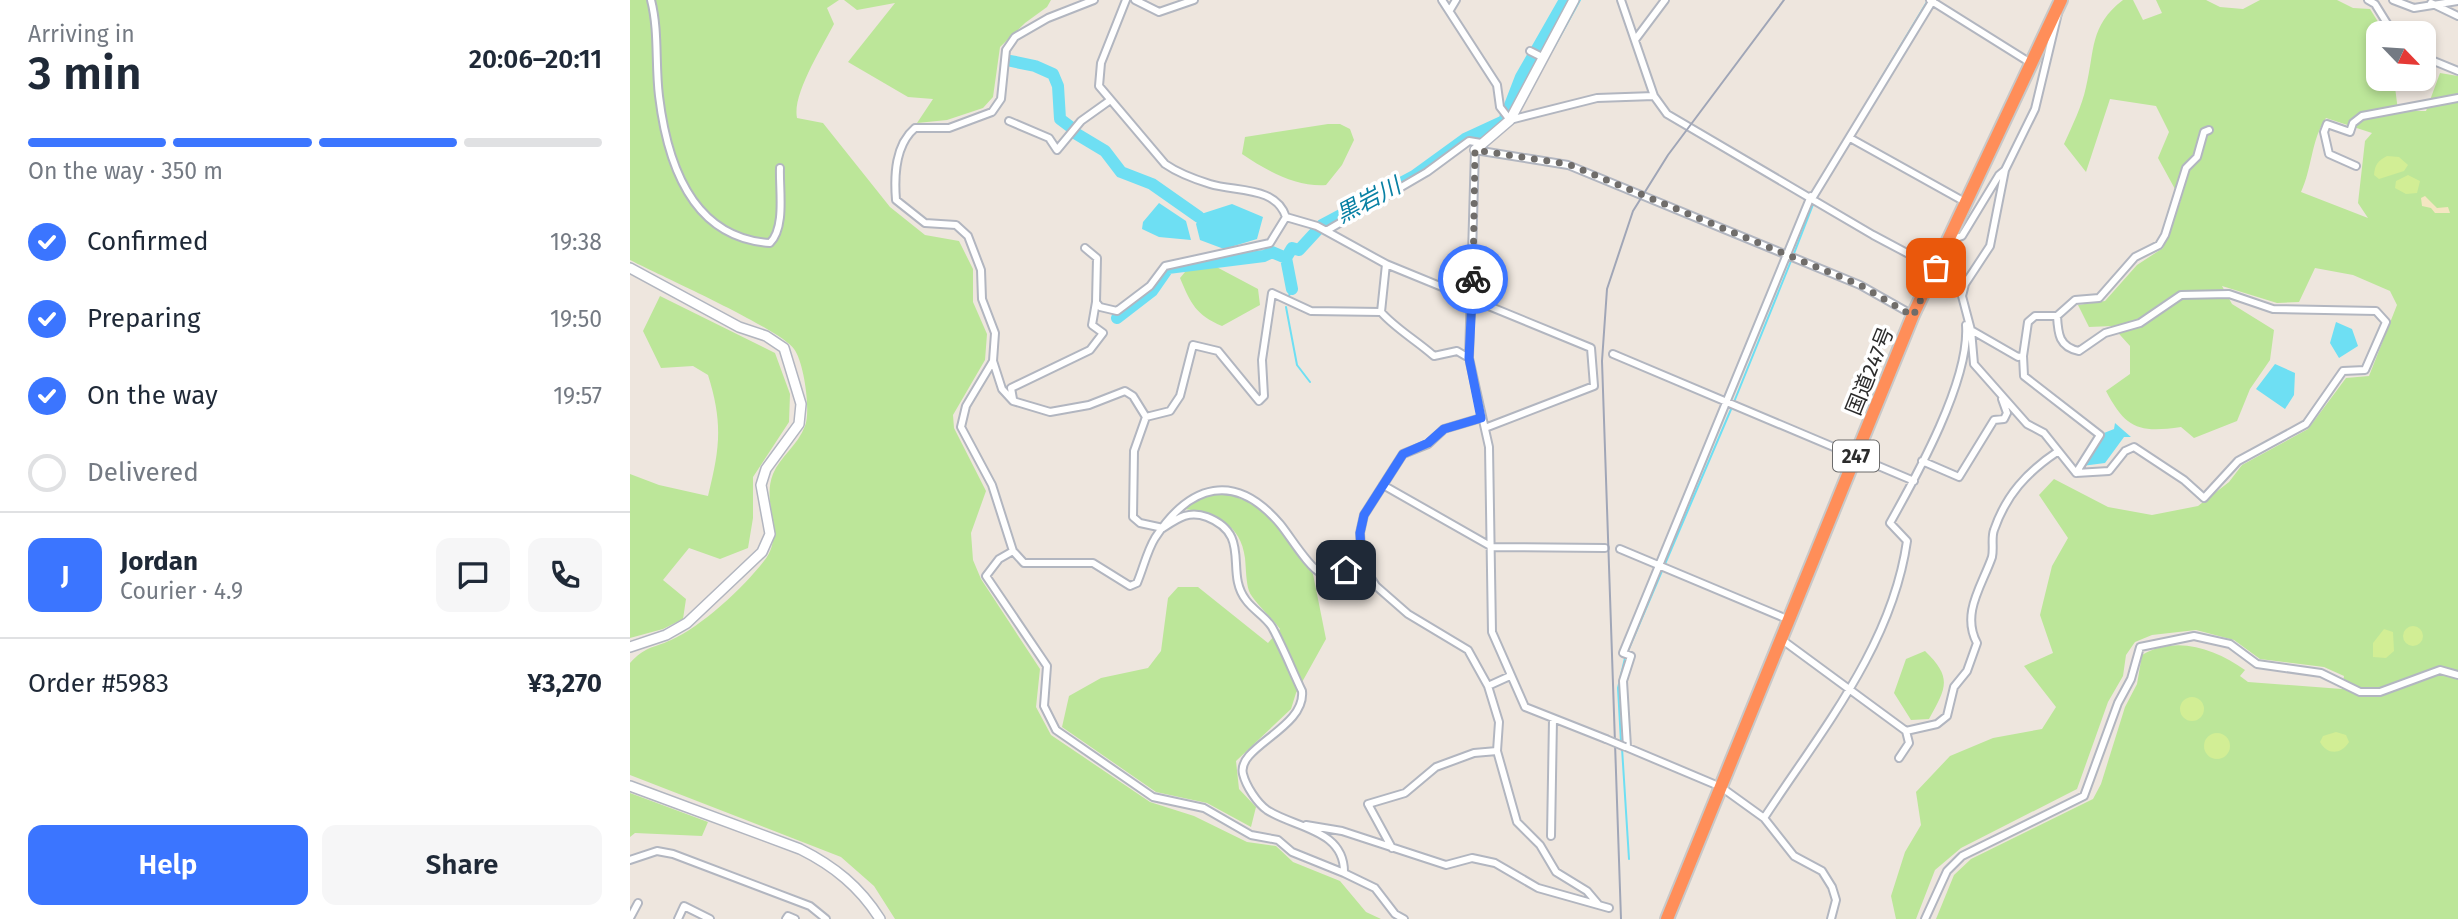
<!DOCTYPE html>
<meta charset="utf-8">
<style>
:root{--surface:#fff;--page:#f6f6f7;--text:#1f2937;--muted:#747a83;--line:#e0e1e3;--accent:#3b75ff}
body{margin:0;font-family:"Fira Sans","Noto Sans JP",sans-serif;background:var(--page);color:var(--text);height:100vh;display:flex;flex-direction:column;font-size:26px;white-space:nowrap}
*{box-sizing:border-box;margin:0}
p{font-size:23px;color:var(--muted)}
.icon{flex:none;width:38px;height:38px;fill:none;stroke:currentColor;stroke-width:2;stroke-linecap:round;stroke-linejoin:round}
.map{position:relative;flex:1;overflow:hidden}
.drawer{display:flex;flex-direction:column;background:var(--surface);width:630px}
.drawer>*{flex:none}
.needle{width:46px;rotate:115deg}
.fabs{position:absolute;left:1736px;top:21px;display:grid;gap:14px}
.fabs a{display:grid;place-items:center;width:70px;height:70px;border-radius:14px;background:var(--surface);box-shadow:0 4px 10px #0003;font-size:35px}
.pin{position:absolute;display:grid;place-items:center;width:60px;height:60px;color:#fff;margin:-30px;border-radius:14px;box-shadow:0 4px 10px #0006}
.courier{position:absolute;display:grid;place-items:center;width:70px;height:70px;margin:-35px;border:5px solid #3b75ff;border-radius:50%;background:#fff;color:#222;box-shadow:0 2px 9px #0007}
.overview em{font-style:normal;font-weight:600}
.overview div{display:flex;flex-direction:column-reverse}
.overview{display:flex;align-items:center;justify-content:space-between;height:119px;padding:0 28px}
h1{font-size:46px;font-weight:600;line-height:52px}
.bar{display:grid;grid-template-columns:repeat(4,1fr);gap:10px 7px;align-content:center;height:84px;padding:0 28px}
.bar i{height:9px;border-radius:5px;background:var(--line)}
.bar .selected{background:var(--accent)}
.bar p{grid-column:span 4}
.line{display:flex;align-items:center;gap:18px;padding:0 28px;border-top:2px solid var(--line)}
.line div{flex:1}
.round{display:grid;place-items:center;flex:none;width:74px;height:74px;border-radius:14px;background:var(--page)}
ol{padding:0 28px;list-style:none}
li{display:flex;align-items:center;gap:21px;height:77px}
li p{margin-inline-start:auto}
li .icon{padding:7px;border-radius:50%;background:var(--accent);color:#fff;stroke-width:4}
li:last-child{color:var(--muted)}
li i{width:38px;height:38px;border:4px solid var(--line);border-radius:50%}
.cta{display:flex;gap:14px;margin-top:auto;padding:14px 28px}
.cta a{flex:1;height:80px;border-radius:14px;background:var(--accent);color:#fff;font-size:28px;font-weight:600;line-height:80px;text-align:center}
.cta a+a{background:var(--page);color:var(--text)}
main{display:flex;flex:1;min-height:0}
.map>svg:first-child{display:block}
.green{fill:#bce699;fill-rule:evenodd}
.sand{fill:#f4e6c1}
.pitch{fill:#d2ee95}
.water{fill:#6edff3}
.lines{fill:none;stroke-linecap:round;stroke-linejoin:round}
.stream{stroke:#6edff3;stroke-width:2}
.river{stroke:#6edff3;stroke-width:12}
.street-casing{stroke:#b2b6c0;stroke-width:10}
.secondary-casing{stroke:#b2b6c0;stroke-width:12}
.highway-casing{stroke:#c8c8c8;stroke-width:16}
.street{stroke:#fff;stroke-width:6}
.secondary{stroke:#fff;stroke-width:9}
.highway{stroke:#ff8e59;stroke-width:12}
.rail{stroke:#a0a6b7;stroke-width:2}
.street-bridge-casing{stroke:#b2b6c0;stroke-width:10;stroke-linecap:butt}
.street-bridge{stroke:#fff;stroke-width:6}
.done{stroke:#706d6a;stroke-width:7;stroke-dasharray:0 12.6}
.route{stroke:#3b75ff;stroke-width:9}
.labels{text-anchor:middle;dominant-baseline:central;stroke-width:7;stroke-linejoin:round;paint-order:stroke}
.shield{fill:#fff;stroke:#6b6b6b;stroke-width:2}
.shield-label{font-size:19px;font-weight:bold;fill:#2c2c2c}
.street-label{font-size:21px;fill:#2c2c2c;stroke:#fff}
.water-label{font-size:23px;font-style:italic;fill:#0880a4;stroke:#fff}
</style>
<main>
<section class="drawer">
<div class="overview"><div><h1>3 min</h1><p>Arriving in</p></div><em>20:06–20:11</em></div>
<div class="bar"><i class="selected"></i><i class="selected"></i><i class="selected"></i><i></i><p>On the way · 350 m</p></div>
<ol>
<li><svg class="icon" aria-label="check" viewBox="0 0 24 24"><path d="M5 12l5 5 9-10"/></svg>Confirmed<p>19:38</p></li>
<li><svg class="icon" aria-label="check" viewBox="0 0 24 24"><path d="M5 12l5 5 9-10"/></svg>Preparing<p>19:50</p></li>
<li><svg class="icon" aria-label="check" viewBox="0 0 24 24"><path d="M5 12l5 5 9-10"/></svg>On the way<p>19:57</p></li>
<li><i></i>Delivered</li>
</ol>
<div class="line" style="height:126px"><b class="round" style="background:var(--accent);color:#fff">J</b><div><b>Jordan</b><p>Courier · 4.9</p></div><a class="round"><svg class="icon" aria-label="chat" viewBox="0 0 24 24"><path d="M4 5h16v11H9l-5 4z"/></svg></a><a class="round"><svg class="icon" aria-label="phone" viewBox="0 0 24 24"><path d="M5 4h4l2 5-3 2q2 4 5 5l2-3 5 2v4C11 20 4 13 5 4z"/></svg></a></div>
<div class="line" style="height:91px"><div>Order #5983</div><b>¥3,270</b></div>
<div class="cta"><a>Help</a><a>Share</a></div>
</section>
<div class="map">
<svg width="1828" height="919" viewBox="0 0 1828 919">
<rect width="100%" height="100%" fill="#eee6de"/>
<path class="green" d="M 0,0 L 209,0 L 197,8 L 204,24 C 193,46 162,94 167,118 L 193,123 L 260,207 L 295,235 L 329,241 L 343,269 L 343,302 L 357,334 L 355,360 L 323,415 L 324,428 L 356,491 L 341,533 L 343,560 L 351,579 L 410,669 L 406,707 L 421,735 L 520,802 L 564,816 L 617,842 L 646,846 L 663,862 L 710,881 L 736,912 L 751,919 L 265,919 L 244,886 L 211,857 L 0,775 L 0,663 C 16,646 21,649 41,640 C 71,627 113,588 134,561 C 156,534 131,503 143,474 C 150,457 168,445 175,426 C 181,411 174,362 164,349 C 150,329 29,275 0,260 Z
M 214,0 L 421,0 L 417,7 L 395,23 L 370,47 L 363,97 L 353,108 L 317,120 L 287,123 L 303,99 L 278,97 L 218,62 L 265,3 L 227,10 Z
M 1493,0 L 1503,0 L 1513,20 L 1532,13 L 1526,0 L 1576,0 L 1590,7 L 1613,9 L 1630,0 L 1707,0 L 1723,8 L 1740,9 L 1755,33 L 1748,33 L 1748,79 L 1764,79 L 1768,111 L 1796,111 L 1810,73 L 1828,76 L 1828,919 L 1306,919 L 1324,875 L 1341,859 L 1463,799 L 1471,784 L 1495,707 L 1507,684 L 1512,655 C 1547,635 1585,649 1615,670 L 1610,676 L 1618,682 L 1712,689 L 1714,676 L 1694,667 L 1630,659 L 1604,640 L 1566,630 L 1522,635 L 1505,642 L 1496,655 L 1493,676 L 1478,702 L 1447,789 L 1331,848 L 1305,870 L 1286,919 L 1266,919 L 1261,896 L 1275,852 L 1291,825 L 1286,792 L 1320,756 L 1363,738 L 1412,729 L 1426,707 L 1394,666 L 1423,653 L 1410,615 L 1422,566 L 1438,538 L 1409,495 L 1424,479 L 1478,507 L 1522,515 L 1568,506 L 1599,482 L 1612,465 L 1678,429 L 1716,378 L 1739,376 L 1767,305 L 1760,291 L 1723,275 L 1685,268 L 1669,302 L 1647,303 L 1592,286 L 1602,304 L 1644,330 L 1640,360 L 1620,389 L 1607,421 L 1564,438 L 1551,427 C 1509,433 1496,429 1476,391 L 1500,374 L 1500,346 L 1482,326 L 1459,327 L 1448,305 L 1475,301 L 1507,265 L 1533,248 L 1551,200 L 1528,158 L 1539,132 L 1526,106 L 1480,99 L 1456,172 L 1434,144 C 1442,126 1452,106 1456,87 C 1465,51 1459,26 1493,0 ZM 1696,118 L 1742,133 L 1735,141 L 1728,203 L 1738,218 L 1671,192 C 1682,169 1681,140 1696,118 Z
M 698,124 L 710,124 L 720,129 L 724,140 L 712,165 L 696,185 C 666,187 637,171 612,154 L 615,137 Z
M 579,263 L 628,289 L 630,305 L 592,326 C 566,315 561,304 550,278 L 560,266 Z
M 30,296 L 145,353 L 160,394 L 159,422 L 123,477 L 123,518 L 118,548 L 90,559 L 59,548 L 33,580 L 56,599 L 53,619 L 33,629 L 0,638 L 0,474 L 29,485 L 78,496 C 90,448 93,423 78,375 L 63,366 L 31,368 L 13,331 Z
M 593,492 L 624,504 L 645,524 L 683,574 L 696,639 L 666,693 L 661,709 L 606,761 L 609,789 L 626,807 L 621,827 L 577,803 L 526,792 L 432,727 L 439,696 L 471,678 L 518,668 L 531,651 L 538,598 L 548,587 L 568,587 L 638,643 L 650,629 C 643,619 622,600 619,591 C 616,582 616,568 615,558 C 611,524 585,513 554,509 L 571,497 Z
M 1295,651 C 1323,678 1316,688 1299,719 L 1281,720 L 1264,693 L 1276,659 Z
M 0,793 L 78,822 L 72,836 L 5,833 L 0,837 Z"/>
<path class="sand" d="M 1795,196 L 1807,208 L 1818,207 L 1820,213 L 1805,213 L 1801,208 L 1792,206 L 1791,198 Z"/>
<path class="pitch" d="M 1757,156 L 1769,157 L 1778,165 L 1774,171 L 1749,179 L 1744,175 C 1745,164 1748,161 1757,156 Z
M 1778,175 L 1790,181 L 1787,193 L 1776,194 L 1765,188 L 1766,181 Z
M1773 636a10 10 0 1 1 20 0a10 10 0 1 1-20 0Z
M 1754,629 L 1763,632 L 1764,651 L 1756,658 L 1743,657 L 1743,643 Z
M1550 709a12 12 0 1 1 24 0a12 12 0 1 1-24 0Z
M 1706,732 L 1716,735 L 1719,742 C 1711,755 1697,755 1690,742 L 1693,736 Z
M1574 746a13 13 0 1 1 26 0a13 13 0 1 1-26 0Z"/>
<path class="water" d="M 529,203 L 556,221 L 561,240 L 529,237 L 512,229 L 513,222 Z
M 602,204 L 633,217 L 627,239 L 594,249 L 570,240 L 566,224 L 571,214 Z
M 1706,322 L 1722,329 L 1728,346 L 1709,358 L 1700,343 Z
M 1645,364 L 1665,373 L 1664,395 L 1655,409 L 1626,389 Z
M 1485,423 L 1501,437 L 1494,437 L 1475,463 L 1452,466 L 1474,437 L 1474,433 L 1484,429 Z"/>
<g class="lines">
<path class="stream" d="M 922,51 L 950,0
M 1244,90 L 1297,2
M 894,103 L 901,90
M 1192,177 L 1220,131
M 1163,256 L 1184,202
M 658,298 L 662,289
M 656,307 L 667,365 L 680,382
M 1104,402 L 1161,261
M 997,653 L 1102,407
M 991,742 L 988,688 L 995,658
M 992,748 L 999,859"/>
<path class="river" d="M 381,61 L 405,66 L 423,74 L 428,86 L 430,119 L 442,128
M 445,133 L 475,151 L 491,172 L 522,184 L 569,217
M 656,258 L 662,289
M 487,318 L 522,291 L 538,268 L 634,256 L 642,252 L 656,258 L 662,248 L 669,250 L 692,225 L 784,176 L 835,139 L 874,121 L 891,77 L 935,0"/>
<g class="street-casing">
<path id="street" d="M 21,0 C 29,31 25,63 29,96 C 37,162 61,238 140,243 C 156,227 149,189 150,168
M 496,0 L 471,63 L 469,86 L 535,164 C 548,173 564,179 580,184 C 606,192 646,186 656,217 L 687,226 L 756,264 L 961,348 L 964,386 L 855,428
M 505,0 L 529,12 L 564,0
M 812,0 L 867,85 L 870,107 L 880,120 L 967,98 L 1024,96
M 991,0 L 1024,96 L 1037,114 L 1243,235 L 1335,284 L 1332,296 L 1341,330 L 1344,364 L 1397,424 L 1414,433 L 1446,473 L 1479,471 L 1495,451 L 1504,447 L 1554,480 L 1574,498 L 1608,461 L 1676,424 L 1713,371 L 1735,370 L 1756,322 L 1746,311 L 1643,309 L 1599,294 L 1551,295 L 1510,323 L 1475,333 L 1449,351 C 1429,347 1428,334 1427,316
M 1300,0 L 1399,62
M 1738,0 L 1745,4 L 1763,33
M 1763,0 L 1784,8 L 1828,1
M 1801,3 L 1828,16
M 820,10 L 826,0
M 1005,40 L 1035,0
M 900,51 L 912,57
M 1794,57 L 1828,71
M 379,121 L 419,138 L 427,150 L 451,121 L 479,101
M 1220,138 L 1335,202
M 1726,166 L 1699,154 L 1694,132 L 1697,124 L 1720,132 L 1723,123 L 1732,116 L 1828,98
M 1183,197 L 1303,0
M 696,231 L 797,172 L 839,141 L 851,143
M 1320,240 L 1332,236 L 1369,175 L 1375,170 L 1405,109 L 1428,13
M 455,248 L 467,258 L 466,302 L 470,307 L 487,311 L 520,286 L 535,266 L 640,243 L 656,217
M 1335,284 L 1360,246 L 1375,170
M 751,312 C 766,329 786,340 804,356 L 827,351 L 839,358
M 1341,330 L 1388,357 L 1393,356 L 1398,322 L 1405,316 L 1427,316 L 1445,300 L 1469,298 L 1505,257 L 1529,245 L 1535,235 L 1556,168 L 1567,157 L 1574,132 L 1579,130
M 983,354 L 1284,481
M 1393,356 L 1394,376 L 1470,435 L 1446,473
M 363,361 L 336,406 L 331,427 L 362,485 L 383,551 L 394,563 L 463,563 L 500,586 L 507,583 C 513,569 517,551 525,538 C 560,484 605,471 650,524 C 660,536 679,568 691,573 C 705,578 719,569 732,564
M 383,399 L 381,388 L 460,350 L 473,333 L 462,325 L 466,302
M 516,417 L 540,411 L 550,396 L 563,345 L 588,351 L 629,401 L 634,396 L 632,360 L 642,293 L 681,311 L 751,312 L 756,264
M 851,418 L 814,429 L 798,444 L 773,454 L 734,515 L 730,533 L 732,564 L 746,586 L 778,614 L 838,650 L 858,686 L 869,722 L 867,751 L 887,822 L 910,845 L 926,872 L 957,891 L 968,904
M 1292,461 L 1329,477 L 1364,420 L 1374,419 L 1377,413 L 1372,399
M 753,485 L 862,547 L 975,548
M 990,549 L 1157,619
M 383,551 L 369,559 L 356,576 L 417,666 L 414,706 L 426,730 L 523,797 L 574,808 L 621,835 L 648,840 L 662,852 L 714,873 C 715,829 664,828 637,810 C 627,803 616,786 613,774 C 606,747 676,728 672,691 C 662,670 653,647 642,627 C 635,616 623,610 616,600 C 594,572 623,535 577,517 C 559,510 548,518 533,528 L 510,523 L 503,517 L 504,451 L 516,417 L 503,396 L 495,391 L 459,405 L 420,412 L 383,401 L 372,389 L 363,361 L 365,333 L 352,299 L 351,270 L 338,236 L 326,225 L 295,223 L 266,200 C 264,175 265,145 285,128 L 319,128 L 362,112 L 371,99 L 376,50 L 385,37 L 418,18 L 464,0
M 1151,639 L 1276,731 L 1279,743 L 1269,758
M 858,686 L 880,676
M 1276,731 L 1307,724 L 1317,716 L 1324,687 L 1337,671 L 1347,643 C 1331,613 1352,586 1362,557 C 1364,548 1361,538 1364,530 C 1376,495 1397,472 1427,452
M 976,739 L 895,707 L 862,632 L 859,447 L 839,358 L 845,150 L 938,165 L 1230,285 L 1283,315
M 996,747 L 1091,787 L 1134,818 L 1164,856 L 1192,871 L 1202,887 L 1206,900 L 1201,919
M 997,747 L 993,681 L 1001,656 L 993,653 L 1181,196
M 1134,818 C 1191,731 1262,646 1277,541 L 1260,523 C 1287,475 1340,380 1336,325
M 676,825 L 712,831 L 816,865 L 842,858 L 865,863 L 908,888 L 979,908
M 921,836 L 923,719
M 762,848 L 738,804 L 775,793 L 806,767 L 844,753 L 867,751
M 0,860 L 27,851 L 43,854 L 180,906 L 196,919
M 714,873 L 745,888 L 765,914 L 774,919
M 0,918 L 8,903
M 48,919 L 54,906 L 80,919
M 156,919 L 158,916 L 165,919
M 1295,919 L 1317,871 L 1332,856 L 1454,796 L 1488,703 L 1501,679 L 1510,647 L 1564,636 L 1600,644 L 1627,664 L 1691,673 L 1730,692 L 1750,692 L 1810,670 L 1828,675"/>
</g>
<g class="secondary-casing">
<path id="secondary" d="M 845,150 L 880,120 L 944,0
M 0,268 L 109,327 L 136,336 L 154,348 L 171,404 L 169,424 L 136,469 L 131,485 L 140,534 L 132,552 L 57,623 L 36,635 L 0,647
M 0,786 L 170,849 C 204,866 230,887 250,919"/>
</g>
<g class="highway-casing">
<path id="highway" d="M 1037,919 L 1283,315 L 1431,0"/>
</g>
<use href="#street" class="street"/>
<use href="#secondary" class="secondary"/>
<use href="#highway" class="highway"/>
<path class="rail" d="M 991,919 L 972,361 L 977,289 L 1003,211 L 1038,155 L 1154,0"/>
<g class="street-bridge-casing">
<path id="street-bridge" d="M 976,739 L 995,747"/>
</g>
<use href="#street-bridge" class="street-bridge"/>
</g>
<g class="lines">
<path class="done" d="M 843,279 L 845,150 L 938,164 L 1230,285 L 1283,316 L 1306,268"/>
<path class="route" d="M 716,570 L 732,564 L 730,533 L 734,515 L 773,454 L 798,443 L 814,429 L 851,418 L 839,358 L 843,279"/>
</g>
<g class="labels">
<rect class="shield" x="1203" y="440.5" width="46" height="31" rx="5"/>
<g class="shield-label">
<text x="1226" y="456">247</text>
</g>
<g class="street-label">
<text transform="translate(1240 371) rotate(-68)">国道247号</text>
</g>
<g class="water-label">
<text transform="translate(738 200) rotate(-28)">黒岩川</text>
</g>
</g>
</svg>
<div class="fabs">
<a><svg class="needle" viewBox="-14 -14 28 28"><path d="M0-13l5 13h-10z" fill="#e53935"/><path d="M0 13l5-13h-10z" fill="#747a83"/></svg></a>
</div>
<div class="pin" style="left:1306px;top:268px;background:#ea580c"><svg class="icon" aria-label="bag" viewBox="0 0 24 24"><path d="M5 8h14l-1 12H6zM9 8a3 3 0 0 1 6 0"/></svg></div>
<div class="pin" style="left:716px;top:570px;background:#1f2937"><svg class="icon" aria-label="home" viewBox="0 0 24 24"><path d="M3 11l9-7 9 7M6 9v11h12V9"/></svg></div>
<div class="courier" style="left:843px;top:279px"><svg class="icon" aria-label="bike" viewBox="0 0 24 24"><circle cx="6" cy="16" r="4"/><circle cx="18" cy="16" r="4"/><path d="M6 16l4-8h5l3 8M10 8l3 8H6M13 5h3"/></svg></div>
</div>
</main>
